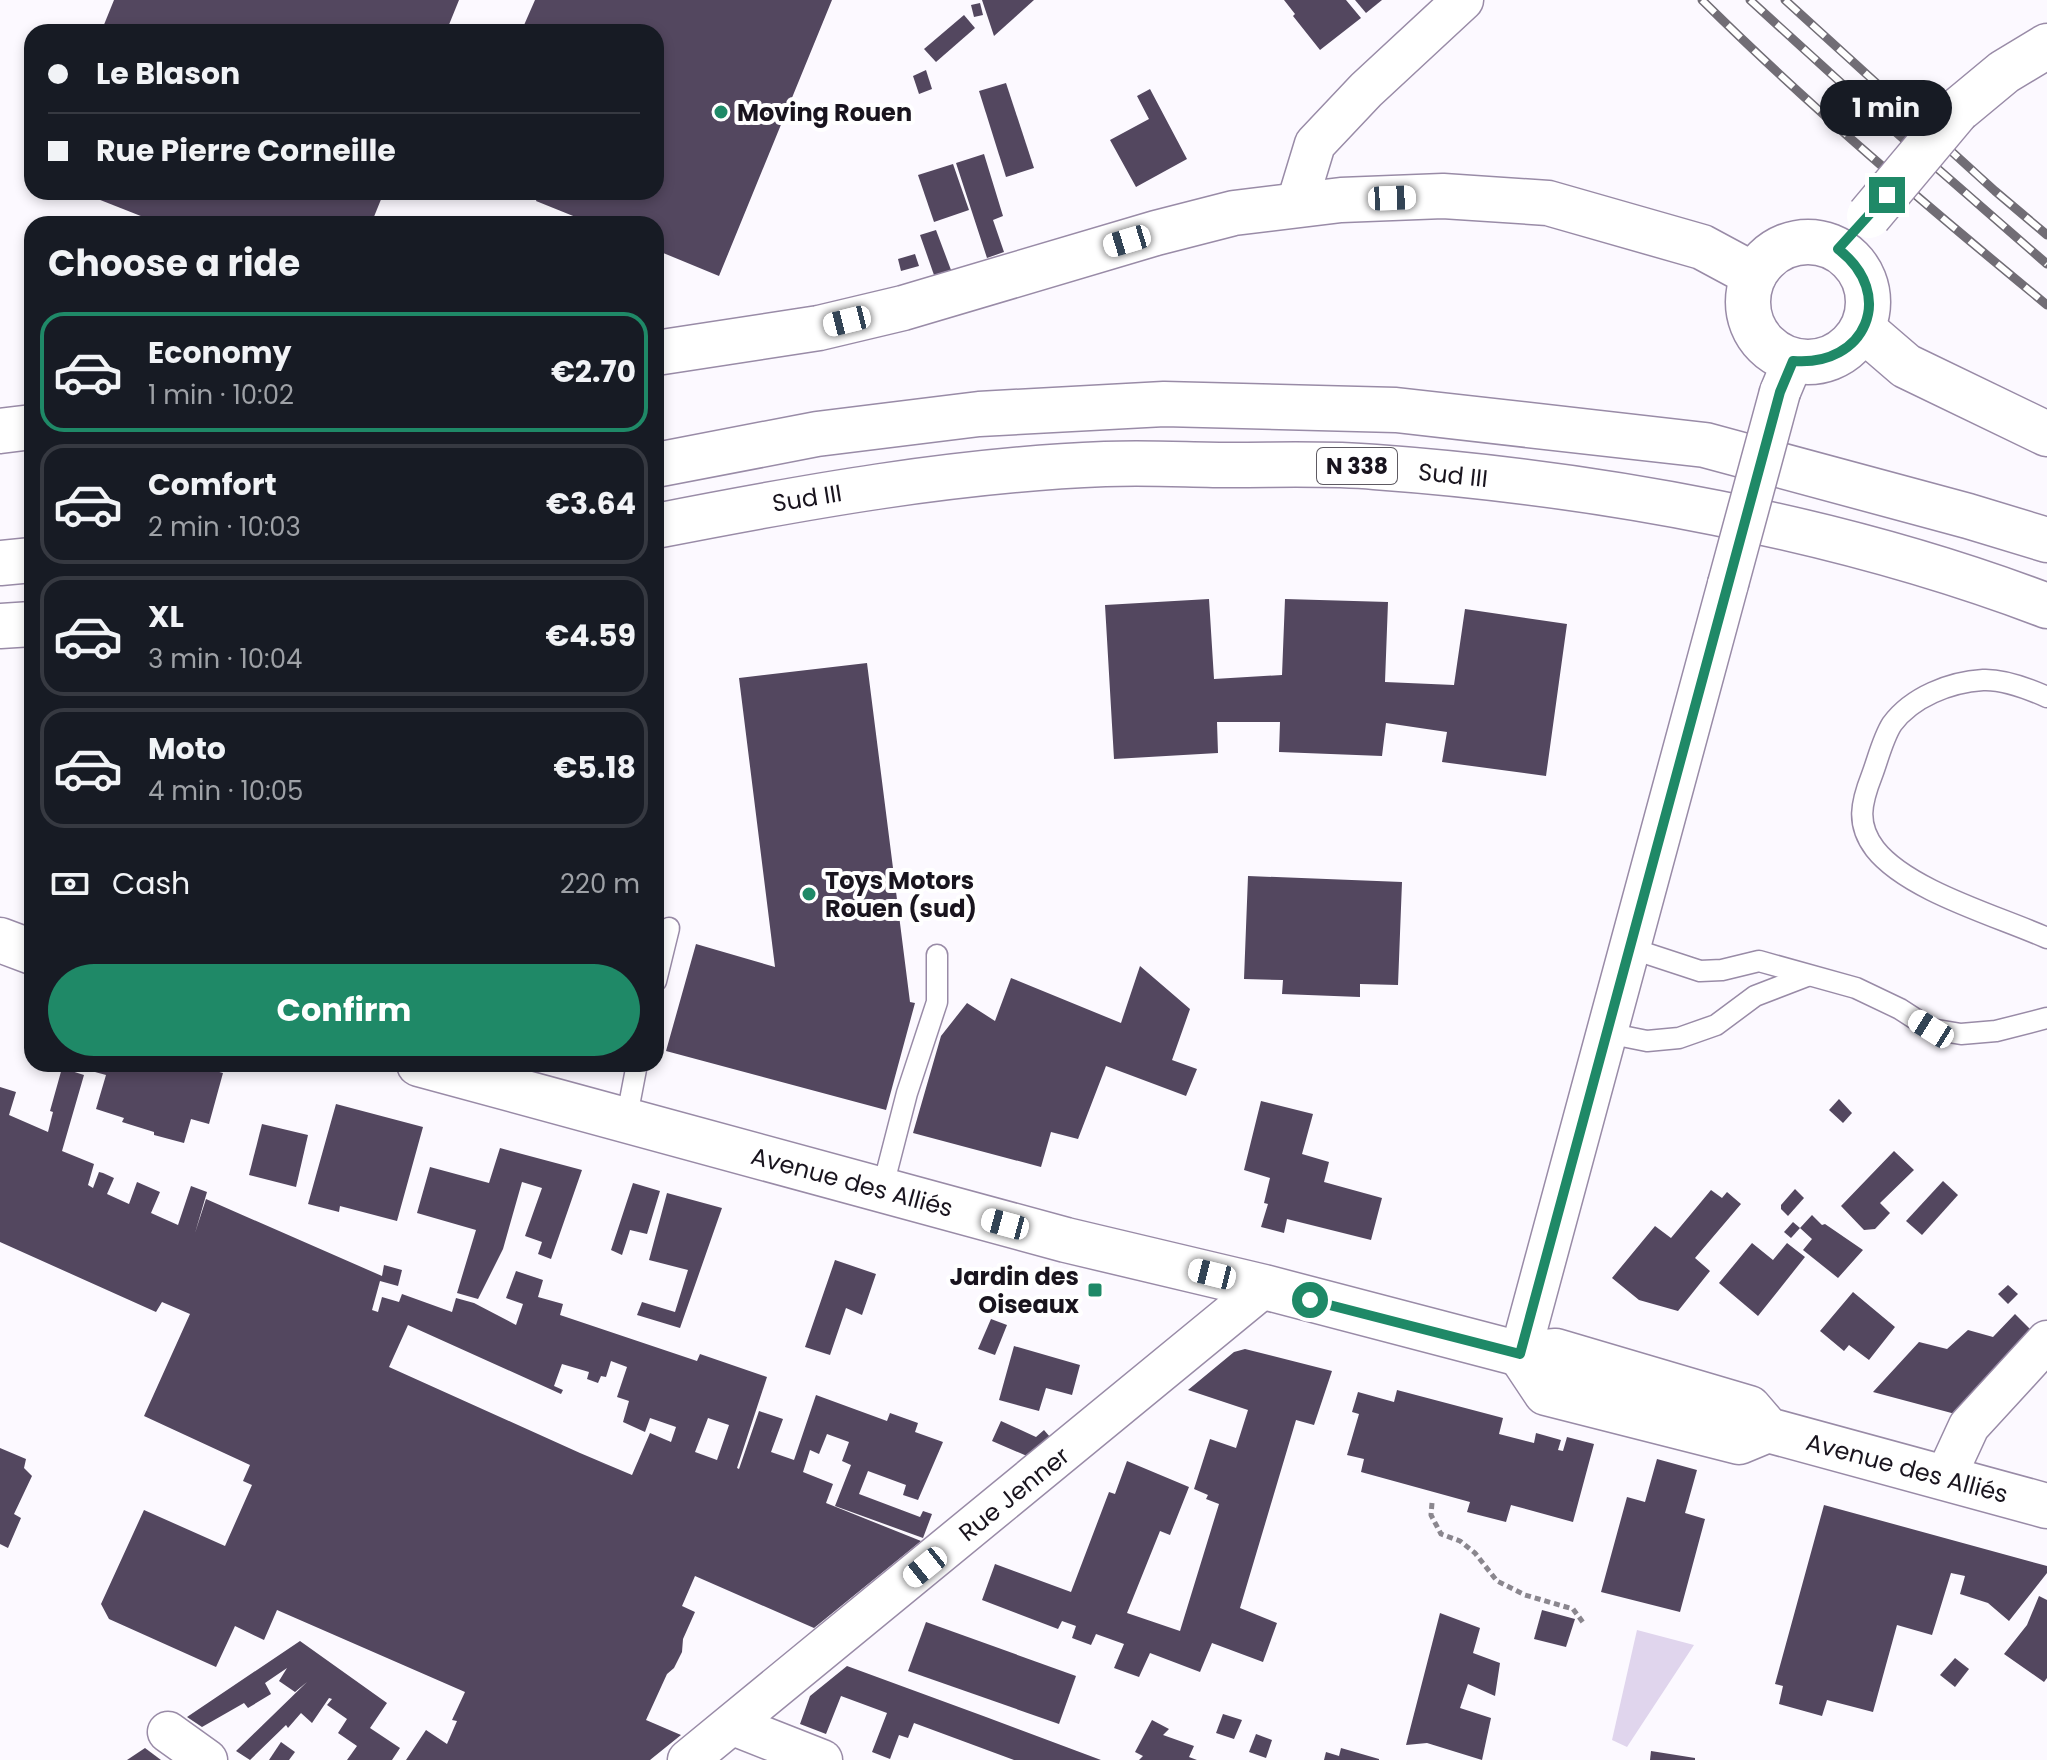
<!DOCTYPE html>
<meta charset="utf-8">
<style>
:root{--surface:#171b24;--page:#242831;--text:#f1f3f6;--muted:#9ea1a6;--line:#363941;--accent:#1f8967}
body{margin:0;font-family:Poppins,sans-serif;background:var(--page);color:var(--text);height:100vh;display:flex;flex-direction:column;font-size:30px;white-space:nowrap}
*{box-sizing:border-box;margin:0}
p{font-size:26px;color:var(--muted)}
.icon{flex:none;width:44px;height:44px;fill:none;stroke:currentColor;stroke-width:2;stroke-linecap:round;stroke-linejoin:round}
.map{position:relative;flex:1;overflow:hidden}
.drawer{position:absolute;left:24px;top:216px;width:640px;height:856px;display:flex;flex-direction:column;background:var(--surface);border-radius:24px;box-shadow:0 4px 12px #0003}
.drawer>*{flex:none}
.hud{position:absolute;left:24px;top:24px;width:640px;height:176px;border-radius:24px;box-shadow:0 4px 12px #0003;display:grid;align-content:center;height:176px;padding:0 24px;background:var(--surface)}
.end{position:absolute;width:36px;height:36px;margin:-18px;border:10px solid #1f8967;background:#fff;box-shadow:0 0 0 4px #fff}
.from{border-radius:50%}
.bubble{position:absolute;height:56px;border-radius:28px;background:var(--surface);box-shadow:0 4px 12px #0003;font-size:26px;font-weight:700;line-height:56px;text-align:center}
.car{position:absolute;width:24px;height:48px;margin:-24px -12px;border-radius:10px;box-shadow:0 0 6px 2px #0007;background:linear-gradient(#fff 24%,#345 0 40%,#fff 0 76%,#345 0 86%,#fff 0)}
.hud b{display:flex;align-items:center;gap:28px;height:76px;font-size:30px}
.hud b+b{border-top:2px solid var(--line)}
.hud i{width:20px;height:20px;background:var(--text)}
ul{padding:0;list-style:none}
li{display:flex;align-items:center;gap:24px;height:120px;margin:0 16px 12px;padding:0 8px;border:4px solid var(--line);border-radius:24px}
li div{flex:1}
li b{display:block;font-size:30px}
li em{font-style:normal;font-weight:700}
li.on{border-color:var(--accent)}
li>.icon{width:72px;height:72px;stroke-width:1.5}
h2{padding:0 24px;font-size:36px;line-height:96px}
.pay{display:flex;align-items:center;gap:20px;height:88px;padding:0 24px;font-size:30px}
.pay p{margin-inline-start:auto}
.button{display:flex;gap:16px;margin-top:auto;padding:16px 24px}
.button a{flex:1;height:92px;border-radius:48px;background:var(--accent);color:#fff;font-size:32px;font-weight:700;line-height:92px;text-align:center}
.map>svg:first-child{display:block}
.green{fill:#e0d5ed}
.building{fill:#53475f;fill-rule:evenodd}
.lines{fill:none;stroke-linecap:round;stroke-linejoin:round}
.lane-casing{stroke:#998ba7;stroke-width:23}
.street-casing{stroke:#998ba7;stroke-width:43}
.secondary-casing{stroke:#998ba7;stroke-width:47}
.highway-casing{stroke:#998ba7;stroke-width:47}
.path{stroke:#8a868e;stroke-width:5;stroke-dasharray:6 4;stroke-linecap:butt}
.lane{stroke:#fff;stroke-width:20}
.street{stroke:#fff;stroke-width:40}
.secondary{stroke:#fff;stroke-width:44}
.highway{stroke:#fff;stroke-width:44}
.rail-casing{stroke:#716d75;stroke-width:9}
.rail{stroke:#fff;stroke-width:6;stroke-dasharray:18;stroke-linecap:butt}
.street-bridge-casing{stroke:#998ba7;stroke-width:43;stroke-linecap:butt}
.secondary-bridge-casing{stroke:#998ba7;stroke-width:47;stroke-linecap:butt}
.street-bridge{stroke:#fff;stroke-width:40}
.secondary-bridge{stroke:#fff;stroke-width:44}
.route{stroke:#1f8967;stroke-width:10}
.poi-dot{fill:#1f8967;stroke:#fff;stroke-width:3}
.labels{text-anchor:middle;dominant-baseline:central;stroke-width:8;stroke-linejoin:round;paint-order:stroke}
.shield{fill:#fff;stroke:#5e5a62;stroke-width:2}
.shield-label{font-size:22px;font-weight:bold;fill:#19141e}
.poi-label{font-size:24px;font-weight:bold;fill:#19141e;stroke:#fff;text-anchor:start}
.street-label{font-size:24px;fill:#19141e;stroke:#fff}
</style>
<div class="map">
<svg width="2047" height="1760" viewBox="0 0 2047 1760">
<rect width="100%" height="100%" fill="#fcf9ff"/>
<path class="green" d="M1637,1630L1694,1645L1627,1747L1612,1740Z"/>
<g class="building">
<path d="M114,0H459L446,32H101Z"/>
<path d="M535,0H832L719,276L656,250V224H593L536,201L539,192H656V32H521Z"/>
<path d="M982,0H1034L994,36Z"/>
<path d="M1284,0H1346L1361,18L1320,50L1293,16L1295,14Z"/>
<path d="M1355,0H1382L1366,13Z"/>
<path d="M980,3L983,15L974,17L971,5Z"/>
<path d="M964,15L975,28L936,62L924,49Z"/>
<path d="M926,70L932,89L919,94L913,76Z"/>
<path d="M1006,83L1034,168L1006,177L979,91Z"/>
<path d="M1150,89L1187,159L1136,187L1110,140L1149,119L1137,96Z"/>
<path d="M984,154L1003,216L993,220L1004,252L987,258L956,163Z"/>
<path d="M953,164L969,210L934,222L918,175Z"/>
<path d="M80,192H384L371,224H161Z"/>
<path d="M936,230L951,270L934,275L920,235Z"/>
<path d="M915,254L919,266L901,271L898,259Z"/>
<path d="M1209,599L1214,679L1282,675L1285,599L1388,602L1385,682L1454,685L1465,609L1567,624L1546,776L1442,762L1447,732L1386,723L1382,756L1279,752L1280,722H1217L1218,753L1114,759L1105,605Z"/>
<path d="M867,663L910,1002L915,1003L886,1110L666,1051L696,944L775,967L739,678Z"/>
<path d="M1248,876L1402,882L1398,985L1360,984V997L1282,994L1283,980L1244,979Z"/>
<path d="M1140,966L1190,1009L1172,1060L1197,1069L1186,1096L1106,1066L1078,1139L1051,1132L1041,1167L913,1133L941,1036L967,1003L995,1021L1011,978L1121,1023Z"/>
<path d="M97,1064H190L223,1073L209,1124L191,1119L184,1143L154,1135V1132L122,1122L124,1118L96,1109L106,1075L95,1072Z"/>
<path d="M62,1068L84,1075L62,1151L94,1164L88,1185L93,1188L99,1172L103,1173L114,1178L107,1194L129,1204L137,1182L160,1192L151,1213L178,1225L191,1186L207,1192L195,1233L206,1199L382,1276L384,1265L402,1270L398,1286L380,1281L372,1310L378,1312L382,1297L399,1302L402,1294L452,1312L456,1298L474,1303L516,1325L523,1304L506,1298L516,1271L543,1280L538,1297L563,1304L560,1315L697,1361L700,1354L767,1377L737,1468L739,1469L759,1411L783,1419L771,1452L794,1460L816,1395L887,1421L890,1413L918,1423L915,1432L943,1442L918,1500L903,1495L906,1485L868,1471L859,1494L920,1517L923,1511L932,1514L923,1538L835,1506L851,1465L842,1461L849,1442L827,1434L819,1454L810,1450L803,1472L833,1484L826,1503L921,1541L814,1628L695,1576L682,1606L695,1612L683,1639L682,1652L674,1668L667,1674L646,1720L681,1735L650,1760H406L426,1730L447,1744L457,1721L452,1720L465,1692L277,1610L264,1640L235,1626L216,1667L109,1619L101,1604L144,1510L225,1546L252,1485L243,1481L250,1465L144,1416L190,1314L162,1302L156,1312L0,1242V1087L16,1092L9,1115L48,1132L53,1112L50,1111ZM408,1325L561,1394L563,1390L554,1386L562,1364L589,1372L587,1379L598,1383L601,1376L606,1377L611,1361L627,1367L617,1397L629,1401L623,1422L645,1432L650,1418L676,1427L671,1442L650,1433L632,1475L580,1453L389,1367ZM708,1418L729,1425L717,1460L695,1452Z"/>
<path d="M1839,1099L1852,1113L1843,1123L1829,1110Z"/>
<path d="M1261,1101L1313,1114L1302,1154L1329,1162L1324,1182L1382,1198L1371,1240L1287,1219L1284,1233L1261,1227L1268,1204L1264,1203L1270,1178L1244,1170Z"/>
<path d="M336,1104L423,1127L397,1221L340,1206L339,1212L308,1204Z"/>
<path d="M262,1124L308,1135L296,1187L249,1175Z"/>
<path d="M500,1148L582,1170L551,1259L538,1254L542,1242L525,1236L542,1188L522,1182L503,1249L478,1299L457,1293L476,1230L417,1213L430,1167L489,1183Z"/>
<path d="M1894,1151L1914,1170L1880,1203L1890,1213L1875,1229L1864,1230L1841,1206Z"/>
<path d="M1943,1181L1958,1195L1922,1235L1906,1221Z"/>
<path d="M633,1183L660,1191L647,1234L630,1230L622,1255L611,1250Z"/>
<path d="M1795,1189L1804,1198L1788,1216L1781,1209V1205Z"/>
<path d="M1711,1190L1722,1198L1727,1192L1741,1204L1695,1258L1710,1271L1678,1311L1639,1300L1612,1278L1655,1226L1671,1238Z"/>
<path d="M667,1193L722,1208L680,1328L637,1315L642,1302L675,1312L688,1270L649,1260Z"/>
<path d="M1812,1215L1822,1225L1825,1224L1863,1250L1838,1278L1803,1250L1812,1239L1800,1228Z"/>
<path d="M1793,1222L1800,1228L1791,1238L1784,1232Z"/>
<path d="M1752,1243L1773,1260L1787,1243L1805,1257L1758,1316L1719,1283Z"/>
<path d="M835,1260L876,1274L862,1315L846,1308L830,1355L805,1347Z"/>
<path d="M2008,1285L2018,1294L2008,1304L1998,1294Z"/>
<path d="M1853,1292L1895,1327L1869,1360L1849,1345L1844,1351L1820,1331Z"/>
<path d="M2015,1314L2038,1337L1959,1415L1873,1392L1919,1342L1947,1349L1968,1330L1993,1337Z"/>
<path d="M991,1319L1007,1325L995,1355L978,1349Z"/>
<path d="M1014,1346L1080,1365L1072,1395L1046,1388L1039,1411L999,1400Z"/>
<path d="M1245,1349L1332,1371L1314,1425L1296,1420L1240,1608L1277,1623L1263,1662L1212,1643L1200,1672L1150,1653L1139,1677L1114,1668L1124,1644L1096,1634L1091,1645L1072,1638L1076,1626L1062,1621L1058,1629L982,1600L995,1564L1071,1592L1109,1492L1115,1494L1127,1461L1189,1487L1170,1535L1160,1531L1127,1613L1180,1631L1219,1504L1206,1499L1208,1495L1194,1489L1210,1439L1236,1448L1248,1410L1188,1390L1234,1352Z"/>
<path d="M1397,1390L1503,1418L1499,1434L1534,1443L1536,1433L1561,1440L1558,1450L1563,1451L1567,1437L1594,1444L1573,1522L1511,1505L1506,1522L1467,1512L1470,1502L1361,1472L1364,1459L1347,1455L1359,1414L1352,1412L1358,1392L1394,1402Z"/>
<path d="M1001,1421L1036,1437L1044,1430L1050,1437L1027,1456L992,1441Z"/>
<path d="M0,1448L26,1459L24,1468L32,1476L14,1514L21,1518L8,1548L0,1544Z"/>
<path d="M1657,1459L1697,1470L1685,1513L1705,1519L1680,1612L1601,1592L1627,1497L1645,1502Z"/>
<path d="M1824,1505L2047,1566V1573L2009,1621L1988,1603L1960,1594L1965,1576L1951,1573L1932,1635L1897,1625L1873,1712L1827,1700L1822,1716L1779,1704L1783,1686L1775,1684Z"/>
<path d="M2039,1596L2047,1600V1678L2044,1682L2004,1654L2027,1625Z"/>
<path d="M1542,1610L1575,1619L1566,1647L1534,1639Z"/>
<path d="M1440,1613L1480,1628L1473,1653L1500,1663L1495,1696L1468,1684L1460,1708L1491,1718L1482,1760L1427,1743L1406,1745Z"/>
<path d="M926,1622L1076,1676L1059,1724L908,1671Z"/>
<path d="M300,1641L387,1703L370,1728L400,1748L392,1760H347L357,1746L338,1733L347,1719L327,1705L332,1699L329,1698L312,1723L301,1713L288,1728L286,1725L250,1760L236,1751L307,1682L295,1692L279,1681L287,1668L265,1683L271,1694L248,1708L244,1703L202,1727L187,1717Z"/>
<path d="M1955,1658L1969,1669L1955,1687L1940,1675Z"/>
<path d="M847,1666L986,1717L1101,1760H1014L914,1723L908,1738L899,1735L890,1759L872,1752L887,1713L841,1696L826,1734L800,1724L810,1696Z"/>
<path d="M1223,1714L1242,1720L1234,1739L1216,1733Z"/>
<path d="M1152,1720L1169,1729L1163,1735L1194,1746L1189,1757L1197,1760H1139L1143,1756L1135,1752Z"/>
<path d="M1256,1734L1272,1740L1266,1758L1249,1752Z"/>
<path d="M281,1742L295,1752L289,1760H269Z"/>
<path d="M145,1748L161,1760H127Z"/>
<path d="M1341,1748L1379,1759V1760H1324L1326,1752L1339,1756Z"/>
<path d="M1651,1751L1695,1758V1760H1650Z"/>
</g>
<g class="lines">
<g class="lane-casing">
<g id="lane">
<path d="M2047,697C2029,689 2003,679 1983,680C1950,682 1912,697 1892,724C1883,738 1878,759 1872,775C1861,803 1856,824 1875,849C1908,891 1998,916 2047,938"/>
<path d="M1630,948L1700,971L1722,970L1759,961L1856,988L1900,1009L1931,1029L1961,1034L1996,1031L2047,1018"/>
<path d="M656,981L669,928"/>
<path d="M1607,1033L1647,1041L1679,1038L1716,1025L1755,996L1807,976"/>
<path d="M626,1121L637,1064"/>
<path d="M882,1190L907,1093L937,1002V955"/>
</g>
</g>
<g class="street-casing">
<g id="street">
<path d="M1297,203L1315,144L1366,90L1463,0"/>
<path d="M1780,392L1793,361"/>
<path d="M1520,1354L1728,584"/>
<path d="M1945,1478L1969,1426L2047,1341"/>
<path d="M733,1725L822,1760"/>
<path d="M168,1732L207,1760"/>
<path d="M688,1760L1264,1287"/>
</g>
</g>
<g class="secondary-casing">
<g id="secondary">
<path d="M1957,111L2004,72L2047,46"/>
<circle cx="1808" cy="302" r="60"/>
<path d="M656,353L819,328L903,308L1156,233L1234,213L1341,200L1443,196L1548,203L1702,247L1754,275"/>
<path d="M0,431L32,427"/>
<path d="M0,940L32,952"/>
<path d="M419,1064L1066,1240L1264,1287L1520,1354L1556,1351L1749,1408L1768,1430L2047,1506"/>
<path d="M1520,1354L1546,1393L1739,1442L1768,1430"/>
</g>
</g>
<g class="highway-casing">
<g id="highway">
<path d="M1863,329L1906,366L2047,434"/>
<path d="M656,465L817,434L979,414L1164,404L1396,410L1705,445L1968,516L2047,540"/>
<path d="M656,526C804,497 954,470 1105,464C1148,462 1191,465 1233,465C1280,465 1328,463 1375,467C1596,483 1840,527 2047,606"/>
<path d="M0,563L32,560"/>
<path d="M0,626L32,624"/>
</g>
</g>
<path class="path" d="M1432,1503L1431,1515L1441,1534L1460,1541L1475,1553L1497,1581L1525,1595L1573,1609L1585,1625"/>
<use href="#lane" class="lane"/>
<use href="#street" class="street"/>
<use href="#secondary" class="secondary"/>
<use href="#highway" class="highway"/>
<g class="rail-casing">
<g id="rail">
<path d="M1702,0C1811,108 1928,207 2047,305"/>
<path d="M1750,0L1883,121L2047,264"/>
<path d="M1785,0L1995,191L2047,235"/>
</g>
</g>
<use href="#rail" class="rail"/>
<g class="street-bridge-casing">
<path id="street-bridge" d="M1728,584L1780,392"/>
</g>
<g class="secondary-bridge-casing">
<path id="secondary-bridge" d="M1869,216L1957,111"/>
</g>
<use href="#street-bridge" class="street-bridge"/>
<use href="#secondary-bridge" class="secondary-bridge"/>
</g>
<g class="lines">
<path class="route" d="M1310,1300L1520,1354L1780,392L1793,361C1866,367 1897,294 1838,249L1887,195"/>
</g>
<g class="poi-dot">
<circle cx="721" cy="112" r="8"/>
<circle cx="809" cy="894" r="8"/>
<rect x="1087" y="1282" width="16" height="16" rx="4"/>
</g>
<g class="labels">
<rect class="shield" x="1317" y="448" width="80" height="36" rx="6"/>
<g class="shield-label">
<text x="1357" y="466">N 338</text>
</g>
<g class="poi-label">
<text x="737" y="112">Moving Rouen</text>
<text x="825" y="880">Toys Motors<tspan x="825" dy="28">Rouen (sud)</tspan></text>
<text x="1079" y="1276" text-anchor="end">Jardin des<tspan x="1079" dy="28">Oiseaux</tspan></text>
</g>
<g class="street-label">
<text transform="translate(1453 475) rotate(6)">Sud III</text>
<text transform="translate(807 498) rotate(-9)">Sud III</text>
<text transform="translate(852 1182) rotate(15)">Avenue des Alliés</text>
<text transform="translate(1907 1468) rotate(15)">Avenue des Alliés</text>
<text transform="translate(1014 1494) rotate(-39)">Rue Jenner</text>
</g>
</g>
</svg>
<i class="end from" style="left:1310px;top:1300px"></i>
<i class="end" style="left:1887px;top:195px"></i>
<div class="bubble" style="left:1820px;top:80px;width:132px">1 min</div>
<i class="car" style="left:1392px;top:198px;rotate:88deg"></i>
<i class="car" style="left:1127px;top:241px;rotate:253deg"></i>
<i class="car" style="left:847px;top:321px;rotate:256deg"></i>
<i class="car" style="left:1931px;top:1029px;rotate:302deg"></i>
<i class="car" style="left:1005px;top:1224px;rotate:285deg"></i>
<i class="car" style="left:1212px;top:1274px;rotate:284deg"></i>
<i class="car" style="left:925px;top:1567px;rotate:231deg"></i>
<div class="hud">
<b><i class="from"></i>Le Blason</b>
<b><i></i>Rue Pierre Corneille</b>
</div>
<section class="drawer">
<h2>Choose a ride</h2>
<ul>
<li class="on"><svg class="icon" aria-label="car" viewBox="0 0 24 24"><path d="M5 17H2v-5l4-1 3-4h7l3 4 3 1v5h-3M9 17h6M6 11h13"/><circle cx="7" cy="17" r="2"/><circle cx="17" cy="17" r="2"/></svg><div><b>Economy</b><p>1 min · 10:02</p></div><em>€2.70</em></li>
<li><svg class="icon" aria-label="car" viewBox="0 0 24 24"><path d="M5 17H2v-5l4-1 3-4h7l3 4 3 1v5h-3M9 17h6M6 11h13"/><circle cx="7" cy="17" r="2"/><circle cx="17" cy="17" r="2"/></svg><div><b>Comfort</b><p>2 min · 10:03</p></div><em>€3.64</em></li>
<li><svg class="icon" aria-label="car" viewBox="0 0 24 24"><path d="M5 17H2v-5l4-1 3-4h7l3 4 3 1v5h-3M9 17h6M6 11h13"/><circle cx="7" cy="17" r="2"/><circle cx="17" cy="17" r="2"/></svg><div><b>XL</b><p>3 min · 10:04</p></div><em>€4.59</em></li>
<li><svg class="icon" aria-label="car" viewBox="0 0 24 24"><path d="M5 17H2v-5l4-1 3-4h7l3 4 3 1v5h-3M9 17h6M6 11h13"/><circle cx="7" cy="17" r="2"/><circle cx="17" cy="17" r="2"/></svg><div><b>Moto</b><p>4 min · 10:05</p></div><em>€5.18</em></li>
</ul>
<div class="pay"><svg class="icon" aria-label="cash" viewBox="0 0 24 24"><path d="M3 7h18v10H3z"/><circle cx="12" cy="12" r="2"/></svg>Cash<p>220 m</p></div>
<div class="button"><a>Confirm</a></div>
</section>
</div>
